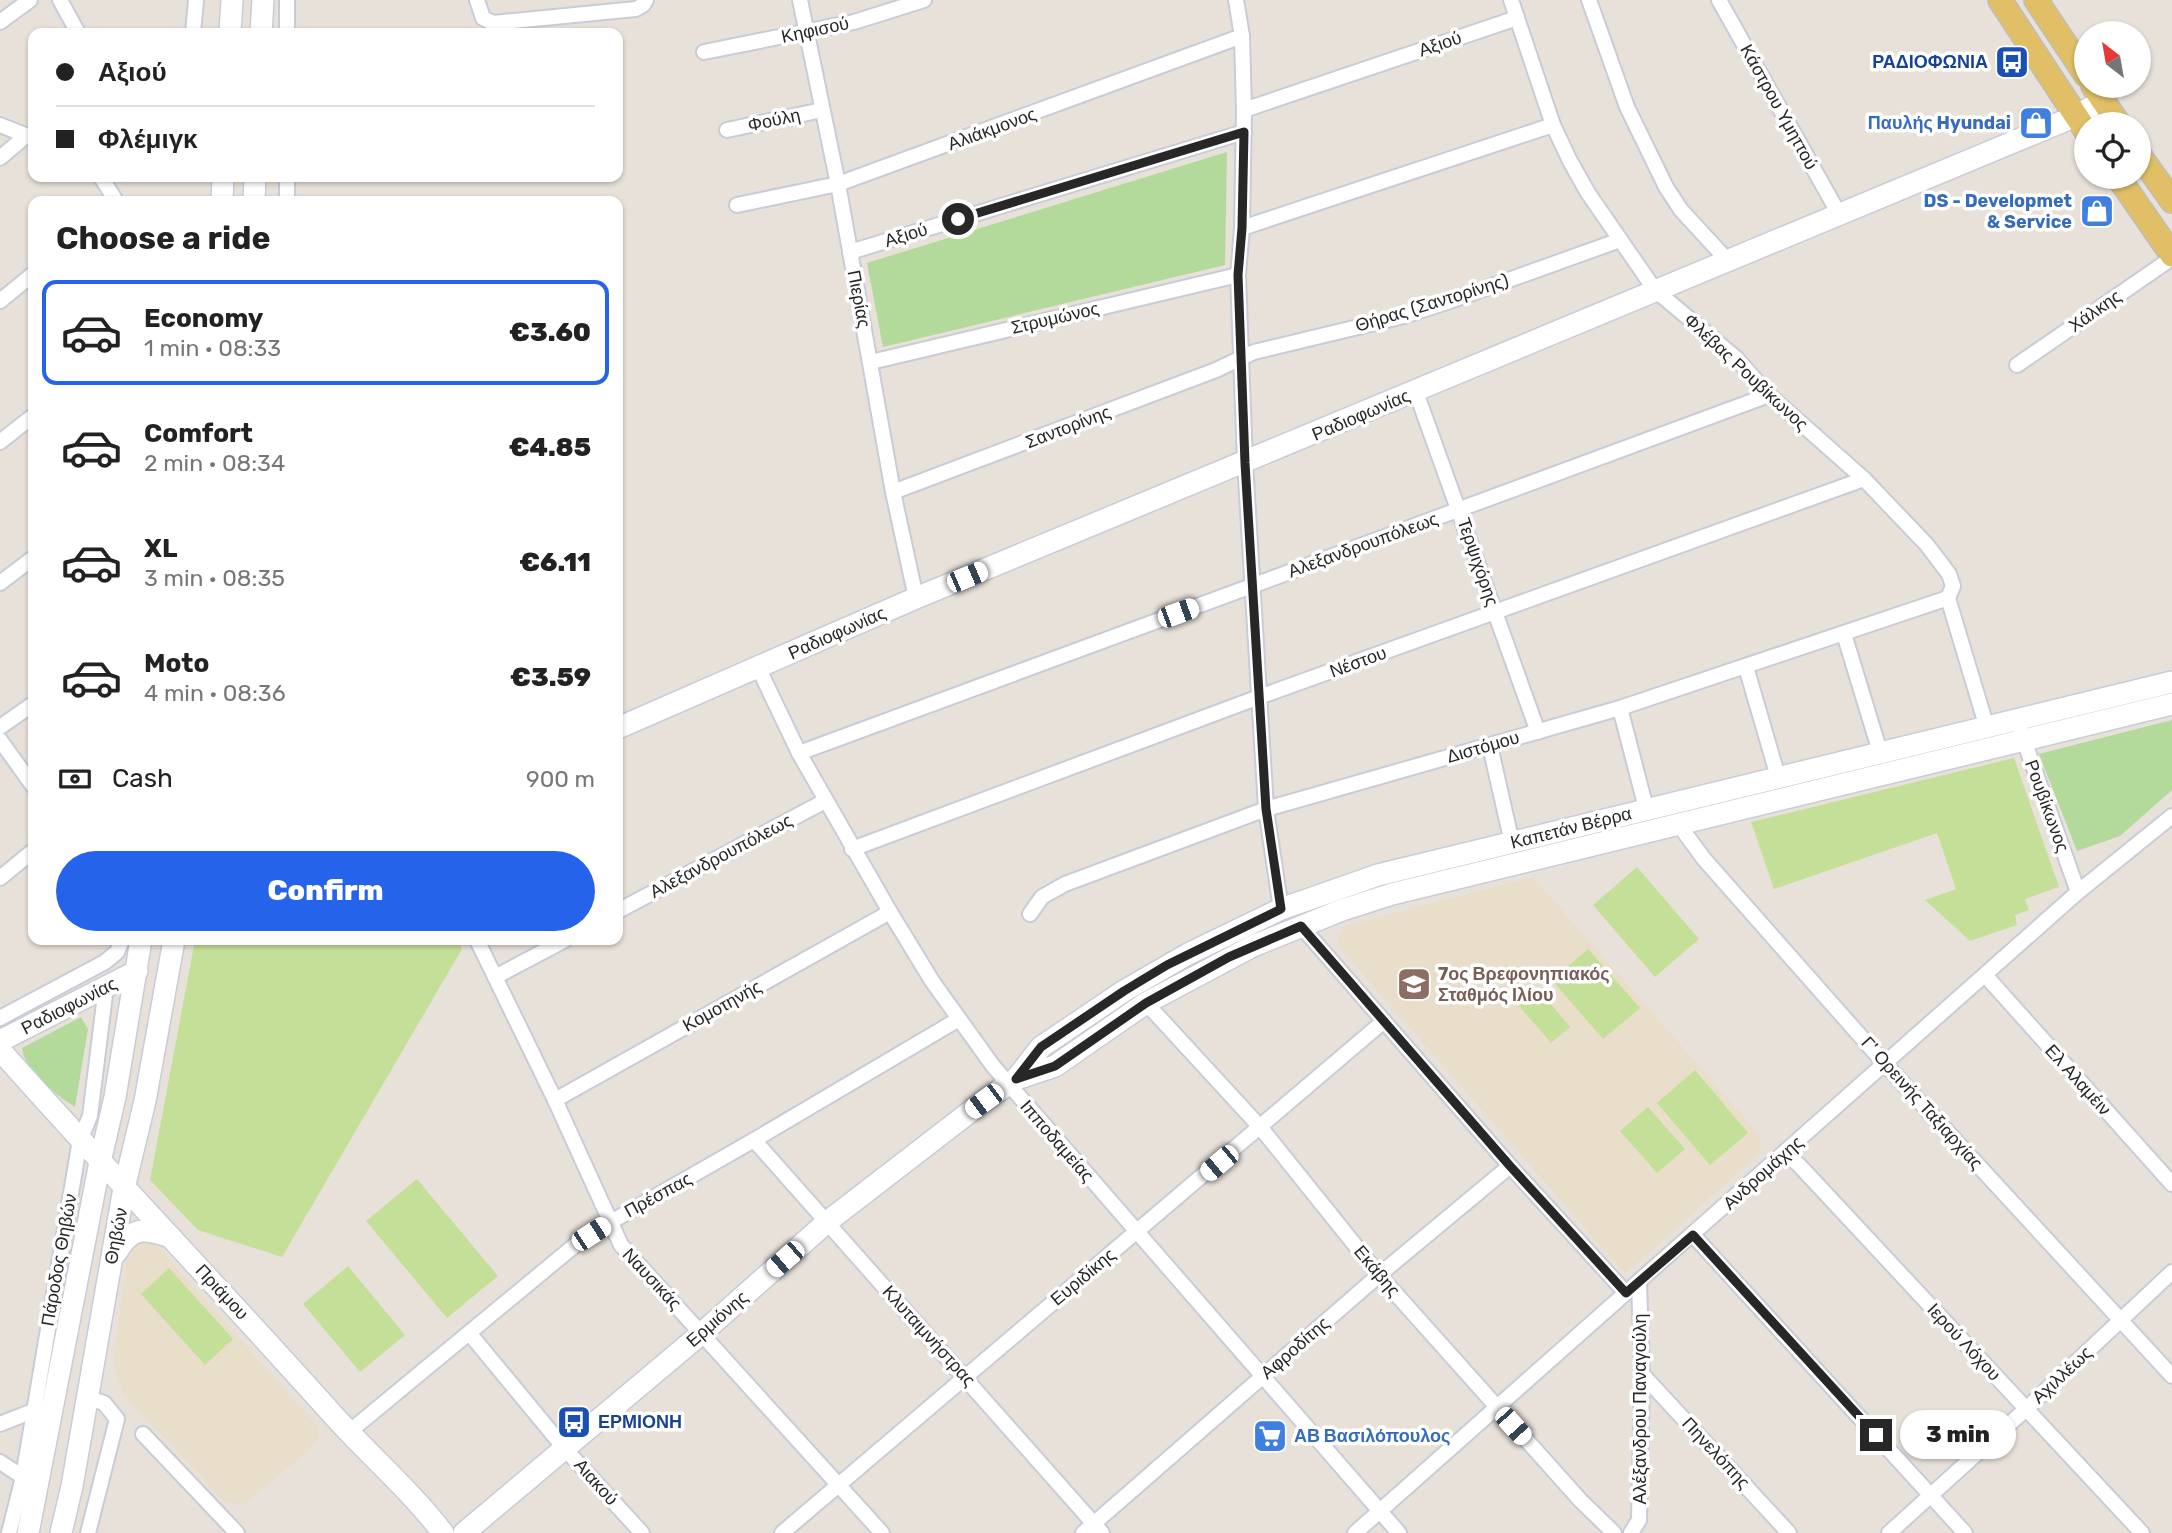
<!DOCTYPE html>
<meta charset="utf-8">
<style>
:root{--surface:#fff;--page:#f6f6f6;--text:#222;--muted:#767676;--line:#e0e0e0;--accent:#2563eb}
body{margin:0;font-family:Rubik,sans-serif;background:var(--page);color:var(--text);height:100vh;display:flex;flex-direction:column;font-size:26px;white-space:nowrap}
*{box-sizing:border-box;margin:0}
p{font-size:23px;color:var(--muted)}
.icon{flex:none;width:38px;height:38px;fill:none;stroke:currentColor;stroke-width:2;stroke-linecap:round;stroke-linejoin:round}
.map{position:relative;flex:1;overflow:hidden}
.details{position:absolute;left:28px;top:196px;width:595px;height:749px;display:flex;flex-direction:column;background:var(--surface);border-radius:14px;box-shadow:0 2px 5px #0004}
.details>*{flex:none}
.hud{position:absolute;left:28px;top:28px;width:595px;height:154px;border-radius:14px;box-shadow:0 2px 5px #0004;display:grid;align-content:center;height:154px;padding:0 28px;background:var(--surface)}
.needle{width:46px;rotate:329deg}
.tools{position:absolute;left:2074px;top:21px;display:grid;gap:14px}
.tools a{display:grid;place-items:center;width:77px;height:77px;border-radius:50%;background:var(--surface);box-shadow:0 2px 5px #0004;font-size:35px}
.end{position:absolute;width:32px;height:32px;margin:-16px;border:9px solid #272727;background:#fff;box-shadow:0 0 0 4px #fff}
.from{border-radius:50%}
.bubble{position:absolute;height:49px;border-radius:24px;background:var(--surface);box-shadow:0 2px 5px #0004;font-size:23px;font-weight:800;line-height:49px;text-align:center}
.car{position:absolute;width:21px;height:42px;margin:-21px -10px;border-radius:9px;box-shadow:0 0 5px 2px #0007;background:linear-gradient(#fff 24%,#345 0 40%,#fff 0 76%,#345 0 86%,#fff 0)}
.hud b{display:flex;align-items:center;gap:24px;height:66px;font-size:26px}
.hud b+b{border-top:2px solid var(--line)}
.hud i{width:18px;height:18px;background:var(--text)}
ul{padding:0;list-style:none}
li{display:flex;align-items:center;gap:21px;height:105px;margin:0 14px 10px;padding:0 14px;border:4px solid transparent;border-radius:14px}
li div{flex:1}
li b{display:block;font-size:26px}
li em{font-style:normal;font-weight:800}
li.selected{border-color:var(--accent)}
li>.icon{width:63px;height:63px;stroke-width:1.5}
h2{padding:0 28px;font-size:32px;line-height:84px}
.pay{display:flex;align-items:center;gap:18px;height:77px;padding:0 28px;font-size:26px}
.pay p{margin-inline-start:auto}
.action{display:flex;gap:14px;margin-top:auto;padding:14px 28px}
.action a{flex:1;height:80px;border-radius:42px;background:var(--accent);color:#fff;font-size:28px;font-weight:800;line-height:80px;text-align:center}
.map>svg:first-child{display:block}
.education{fill:#e8deca}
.grass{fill:#b3d99b}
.pitch{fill:#c4e098}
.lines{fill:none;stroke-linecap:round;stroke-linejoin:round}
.street-casing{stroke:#c8ccd7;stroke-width:18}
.secondary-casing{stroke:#c8ccd7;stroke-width:24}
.primary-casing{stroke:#bebebe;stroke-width:26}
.street{stroke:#fff;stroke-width:14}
.secondary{stroke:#fff;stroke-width:21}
.primary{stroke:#e0bf67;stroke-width:23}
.route{stroke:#272727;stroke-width:9}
.labels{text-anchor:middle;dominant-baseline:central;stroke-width:7;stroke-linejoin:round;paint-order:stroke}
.street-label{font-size:18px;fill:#272727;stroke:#fff}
.transit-label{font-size:18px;font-weight:bold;fill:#164399;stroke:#fff;text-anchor:end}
.shop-label{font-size:18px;font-weight:bold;fill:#366cbe;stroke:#fff;text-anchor:end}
.education-label{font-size:18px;font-weight:bold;fill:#785e54;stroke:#fff;text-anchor:start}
</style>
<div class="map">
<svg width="2172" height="1533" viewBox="0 0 2172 1533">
<rect width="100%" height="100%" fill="#e8e1da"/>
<g class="education">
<path d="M1533,877L1760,1135L1761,1152L1625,1274L1336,943L1345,926Z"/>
<path d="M145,1241L155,1243L319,1428V1438L306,1453L245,1503L236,1504L224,1501L125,1397L117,1378L114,1359L127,1254L130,1248Z"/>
</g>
<g class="grass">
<path d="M1227,152L1225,265L883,347L867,263Z"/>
<path d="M2172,720V790L2120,836L2077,851L2039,754Z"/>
<path d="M81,1017L88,1029L75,1107C56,1095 24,1070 22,1048Z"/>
</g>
<g class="pitch">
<path d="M2014,758L2059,887L2025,899L2029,910L2015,915L2017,925L1970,941L1925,900L1956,889L1937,833L1774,889L1751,822Z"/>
<path d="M1637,867L1699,939L1655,977L1593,905Z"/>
<path d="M195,940H457L462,949L282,1257L198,1230L150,1180Z"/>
<path d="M1588,949L1640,1008L1603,1039L1552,980Z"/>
<path d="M1538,989L1570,1027L1551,1043L1519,1006Z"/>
<path d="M1695,1070L1748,1133L1710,1165L1657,1103Z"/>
<path d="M1648,1107L1685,1149L1657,1173L1620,1131Z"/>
<path d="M417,1179L498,1276L447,1318L366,1221Z"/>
<path d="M348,1266L405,1335L360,1372L303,1304Z"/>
<path d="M169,1268L233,1339L205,1365L141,1294Z"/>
</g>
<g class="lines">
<g class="street-casing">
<g id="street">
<path d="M60,0L78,33"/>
<path d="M477,0L483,18L493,23L636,9L643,5L646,0"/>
<path d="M800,0L838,184L893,492L916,598"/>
<path d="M1236,0L1242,36L1244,110L1242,228L1238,275L1245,462L1266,809L1281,909"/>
<path d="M1511,0L1553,125L1570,161L1588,193L1655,290L1736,358L1769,395L1864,479L1927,545L1949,574L1953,586L1948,598L1987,728"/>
<path d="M1589,0L1627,107L1666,187L1681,210L1728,261"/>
<path d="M1719,0L1839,214"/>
<path d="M0,22L30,0"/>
<path d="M193,33L196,0"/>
<path d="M287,33V0"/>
<path d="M704,52L854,22L924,0"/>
<path d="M1244,110L1517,18"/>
<path d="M0,125L33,138"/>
<path d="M727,130L822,110"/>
<path d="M0,158L26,136"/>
<path d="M101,177L116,201"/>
<path d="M287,201V177"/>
<path d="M737,205L838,184L1242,36"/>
<path d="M1242,228L1553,125"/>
<path d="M850,252L1244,132"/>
<path d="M0,301L33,274"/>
<path d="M871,362L1238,275"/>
<path d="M2017,365L2172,258"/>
<path d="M1416,392L1538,732"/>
<path d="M0,442L33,416"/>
<path d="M893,492L1216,370L1254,352L1404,316L1450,301L1620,240"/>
<path d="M0,583L33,558"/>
<path d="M1844,634L1880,752"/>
<path d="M758,667L799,753L890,912L932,981L993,1066L1399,1533"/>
<path d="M1746,667L1778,777"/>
<path d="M1620,708L1646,808"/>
<path d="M0,727L33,704"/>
<path d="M2021,732L2078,892"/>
<path d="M0,740L33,786"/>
<path d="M1490,746L1512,843"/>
<path d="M799,753L1769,395"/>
<path d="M1679,825L1704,859L1885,1064L2172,1376"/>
<path d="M852,849L1259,697L1864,479"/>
<path d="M0,878L33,851"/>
<path d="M618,911L825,801"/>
<path d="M1030,914L1042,897L1065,884L1266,809L1620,708L1948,598"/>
<path d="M1301,926L1510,1166L1626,1293"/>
<path d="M477,940L555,1100L621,1245L882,1533"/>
<path d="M1985,975L2172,1184"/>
<path d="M495,977L565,940"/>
<path d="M1146,1003L1261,1128L1379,1275L1581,1501L1614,1533"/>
<path d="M0,1018L105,962L117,952L122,940"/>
<path d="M555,1100L890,912"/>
<path d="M754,1140L1102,1533"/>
<path d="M1785,1153L1799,1165L2142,1533"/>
<path d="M1693,1235L1965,1533"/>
<path d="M470,1334L565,1449L642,1533"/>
<path d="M1642,1374L1789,1533"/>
<path d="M0,1424L38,1409"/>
<path d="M349,1432L574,1246L609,1223L754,1140L959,1019"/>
<path d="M143,1434L237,1533"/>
<path d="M0,1462L23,1477"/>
<path d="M9,1533L23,1477L80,1140L90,1116L106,987"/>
<path d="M88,1533L117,1419L104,1403L88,1398"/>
<path d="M782,1533L1384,1021"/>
<path d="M1083,1533L1379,1275L1510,1166"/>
<path d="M1355,1533L2078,892L2172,816"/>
<path d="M1631,1533L1639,1520L1642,1374L1639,1282"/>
<path d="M1889,1533L2026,1409L2172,1272"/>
</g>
</g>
<g class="secondary-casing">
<g id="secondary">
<path d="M230,33L232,0"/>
<path d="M261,33L263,0"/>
<path d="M222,201L223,177"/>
<path d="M254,201L255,177"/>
<path d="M618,728L916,598L2076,116L2103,100"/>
<path d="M0,1041L137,971"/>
<path d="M0,1050C110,1174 224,1293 334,1416C370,1456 411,1491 443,1533"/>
<path d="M1016,1079L1055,1066L1146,1003L1253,946L1342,910L1392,894L2172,704"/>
<path d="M116,1253C132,1226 143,1228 171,1237"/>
<path d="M28,1533L100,1162L115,1097L141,940"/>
<path d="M61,1533L72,1486L124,1188L145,1101L174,940"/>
<path d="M464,1533L702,1333L827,1222L984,1101L1016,1079L1041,1047L1124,991L1188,954L1281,909L1378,875L2172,682"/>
</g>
</g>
<g class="primary-casing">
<g id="primary">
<path d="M2000,0L2086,131"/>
<path d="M2036,0L2086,75"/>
<path d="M2093,86L2119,124"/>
<path d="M2138,153L2172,201"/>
<path d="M2118,177L2172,255"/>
</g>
</g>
<use href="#street" class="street"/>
<use href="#secondary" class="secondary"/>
<use href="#primary" class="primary"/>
</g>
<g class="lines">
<path class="route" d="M958,219L1244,132L1242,228L1238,275L1245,463L1266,809L1281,909L1167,965L1124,991L1041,1047L1016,1079L1055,1066L1146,1003L1229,957L1301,926L1510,1166L1626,1293L1693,1235L1876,1435"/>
</g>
<defs>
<g id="bus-square" transform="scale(1.75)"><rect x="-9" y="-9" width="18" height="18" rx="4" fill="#1a4fb4" stroke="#fff"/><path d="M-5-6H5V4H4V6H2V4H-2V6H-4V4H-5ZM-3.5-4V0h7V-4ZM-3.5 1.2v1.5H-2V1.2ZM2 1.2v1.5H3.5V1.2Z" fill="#fff"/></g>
<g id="shop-square" transform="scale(1.75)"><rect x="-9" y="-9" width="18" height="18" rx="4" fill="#3f7fe0" stroke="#fff"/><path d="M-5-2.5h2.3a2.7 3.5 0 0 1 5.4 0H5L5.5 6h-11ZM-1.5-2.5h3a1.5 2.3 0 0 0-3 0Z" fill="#fff"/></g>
<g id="school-square" transform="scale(1.75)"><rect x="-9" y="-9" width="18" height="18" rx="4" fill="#8d6e63" stroke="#fff"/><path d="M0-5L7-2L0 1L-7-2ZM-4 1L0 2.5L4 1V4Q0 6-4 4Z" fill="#fff"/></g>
<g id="supermarket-square" transform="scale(1.75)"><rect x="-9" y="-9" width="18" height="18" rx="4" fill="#3f7fe0" stroke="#fff"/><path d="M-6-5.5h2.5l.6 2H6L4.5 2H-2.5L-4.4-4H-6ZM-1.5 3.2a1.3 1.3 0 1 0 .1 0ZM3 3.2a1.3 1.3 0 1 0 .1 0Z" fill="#fff"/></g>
</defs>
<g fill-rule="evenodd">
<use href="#bus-square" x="2012" y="62"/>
<use href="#shop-square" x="2036" y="123"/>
<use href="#shop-square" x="2097" y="211"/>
<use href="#school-square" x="1414" y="984"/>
<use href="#bus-square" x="574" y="1422"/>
<use href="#supermarket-square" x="1270" y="1436"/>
</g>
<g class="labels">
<g class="street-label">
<text transform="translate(815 30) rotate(-12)">Κηφισού</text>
<text transform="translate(1440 44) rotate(-19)">Αξιού</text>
<text transform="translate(1779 107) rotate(61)">Κάστρου Υμηττού</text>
<text transform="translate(774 120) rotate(-12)">Φούλη</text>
<text transform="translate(992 129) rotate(-20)">Αλιάκμονος</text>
<text transform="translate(906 235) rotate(-17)">Αξιού</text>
<text transform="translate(859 299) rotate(79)">Πιερίας</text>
<text transform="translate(1432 303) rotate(-17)">Θήρας (Σαντορίνης)</text>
<text transform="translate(2095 311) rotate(-35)">Χάλκης</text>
<text transform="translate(1055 318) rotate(-13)">Στρυμώνος</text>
<text transform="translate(1746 372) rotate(43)">Φλέβας Ρουβίκωνος</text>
<text transform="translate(1361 415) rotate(-23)">Ραδιοφωνίας</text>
<text transform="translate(1068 427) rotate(-21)">Σαντορίνης</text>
<text transform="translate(1363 545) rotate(-20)">Αλεξανδρουπόλεως</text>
<text transform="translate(1478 562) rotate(71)">Τερψιχόρης</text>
<text transform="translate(837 633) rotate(-24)">Ραδιοφωνίας</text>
<text transform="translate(1358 662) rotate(-20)">Νέστου</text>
<text transform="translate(1483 747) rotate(-16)">Διστόμου</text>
<text transform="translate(2047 806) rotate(70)">Ρουβίκωνος</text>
<text transform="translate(1571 828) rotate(-14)">Καπετάν Βέρρα</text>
<text transform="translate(721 856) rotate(-28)">Αλεξανδρουπόλεως</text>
<text transform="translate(69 1006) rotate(-27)">Ραδιοφωνίας</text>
<text transform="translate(722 1006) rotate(-29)">Κομοτηνής</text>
<text transform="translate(2078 1080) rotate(48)">Ελ Αλαμέιν</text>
<text transform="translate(1922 1103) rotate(48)">Γ' Ορεινής Ταξιαρχίας</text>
<text transform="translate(1057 1141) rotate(49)">Ιπποδαμείας</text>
<text transform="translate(1763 1173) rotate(-42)">Ανδρομάχης</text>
<text transform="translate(658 1195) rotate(-29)">Πρέσπας</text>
<text transform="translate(116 1236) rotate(-79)">Θηβών</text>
<text transform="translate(59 1260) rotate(-80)">Πάροδος Θηβών</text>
<text transform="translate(1377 1271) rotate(50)">Εκάβης</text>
<text transform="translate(1083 1277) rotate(-40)">Ευριδίκης</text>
<text transform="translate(652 1279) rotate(47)">Ναυσικάς</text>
<text transform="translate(222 1292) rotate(47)">Πριάμου</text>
<text transform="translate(717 1319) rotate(-41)">Ερμιόνης</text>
<text transform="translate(929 1336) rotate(48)">Κλυταιμνήστρας</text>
<text transform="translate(1964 1342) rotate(47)">Ιερού Λόχου</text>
<text transform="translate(1295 1348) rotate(-41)">Αφροδίτης</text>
<text transform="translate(2062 1375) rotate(-43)">Αχιλλέως</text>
<text transform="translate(1640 1409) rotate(-90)">Αλέξανδρου Παναγούλη</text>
<text transform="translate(1716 1453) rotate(47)">Πηνελόπης</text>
<text transform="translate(596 1482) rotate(48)">Αιακού</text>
</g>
<g class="transit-label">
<text x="1988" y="62">ΡΑΔΙΟΦΩΝΙΑ</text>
<text x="598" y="1422" text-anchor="start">ΕΡΜΙΟΝΗ</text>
</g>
<g class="shop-label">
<text x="2011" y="123">Παυλής Hyundai</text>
<text x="2072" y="201">DS - Developmet<tspan x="2072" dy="21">&amp; Service</tspan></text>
<text x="1294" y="1436" text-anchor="start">ΑΒ Βασιλόπουλος</text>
</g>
<g class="education-label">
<text x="1438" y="974">7ος Βρεφονηπιακός<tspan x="1438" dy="21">Σταθμός Ιλίου</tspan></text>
</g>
</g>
</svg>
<div class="tools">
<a><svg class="needle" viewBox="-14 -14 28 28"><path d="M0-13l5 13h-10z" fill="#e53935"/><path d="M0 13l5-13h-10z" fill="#767676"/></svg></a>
<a><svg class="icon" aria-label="locate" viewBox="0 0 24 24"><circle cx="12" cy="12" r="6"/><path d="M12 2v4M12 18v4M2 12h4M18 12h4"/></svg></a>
</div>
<i class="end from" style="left:958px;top:219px"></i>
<i class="end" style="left:1876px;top:1435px"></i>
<div class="bubble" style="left:1900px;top:1410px;width:116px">3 min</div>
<i class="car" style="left:967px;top:577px;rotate:67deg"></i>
<i class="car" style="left:1178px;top:613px;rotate:70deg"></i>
<i class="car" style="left:984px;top:1101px;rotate:233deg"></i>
<i class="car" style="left:1219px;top:1163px;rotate:230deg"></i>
<i class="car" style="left:591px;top:1234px;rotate:57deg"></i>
<i class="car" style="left:785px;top:1259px;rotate:229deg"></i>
<i class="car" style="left:1513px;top:1426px;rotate:138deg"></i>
<div class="hud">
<b><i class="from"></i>Αξιού</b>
<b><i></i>Φλέμιγκ</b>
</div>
<section class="details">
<h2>Choose a ride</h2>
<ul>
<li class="selected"><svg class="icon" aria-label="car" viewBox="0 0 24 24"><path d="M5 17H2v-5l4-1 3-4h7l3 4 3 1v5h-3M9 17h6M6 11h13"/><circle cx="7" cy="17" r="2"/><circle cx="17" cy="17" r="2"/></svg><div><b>Economy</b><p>1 min · 08:33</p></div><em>€3.60</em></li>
<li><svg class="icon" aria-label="car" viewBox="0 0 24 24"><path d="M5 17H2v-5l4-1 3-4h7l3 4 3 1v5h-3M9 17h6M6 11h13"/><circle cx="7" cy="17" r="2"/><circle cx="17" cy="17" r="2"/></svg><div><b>Comfort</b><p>2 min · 08:34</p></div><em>€4.85</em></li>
<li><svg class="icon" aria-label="car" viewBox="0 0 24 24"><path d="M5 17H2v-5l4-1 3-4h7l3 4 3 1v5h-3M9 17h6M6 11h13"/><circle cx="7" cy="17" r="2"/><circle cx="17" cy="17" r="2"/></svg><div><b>XL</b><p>3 min · 08:35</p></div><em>€6.11</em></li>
<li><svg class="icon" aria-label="car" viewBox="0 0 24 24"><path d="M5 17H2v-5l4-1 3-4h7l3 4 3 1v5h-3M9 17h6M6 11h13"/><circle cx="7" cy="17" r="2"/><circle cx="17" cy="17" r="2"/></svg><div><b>Moto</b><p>4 min · 08:36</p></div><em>€3.59</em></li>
</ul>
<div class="pay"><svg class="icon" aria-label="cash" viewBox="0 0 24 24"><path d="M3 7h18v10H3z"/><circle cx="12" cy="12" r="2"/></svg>Cash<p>900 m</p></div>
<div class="action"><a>Confirm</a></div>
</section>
</div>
